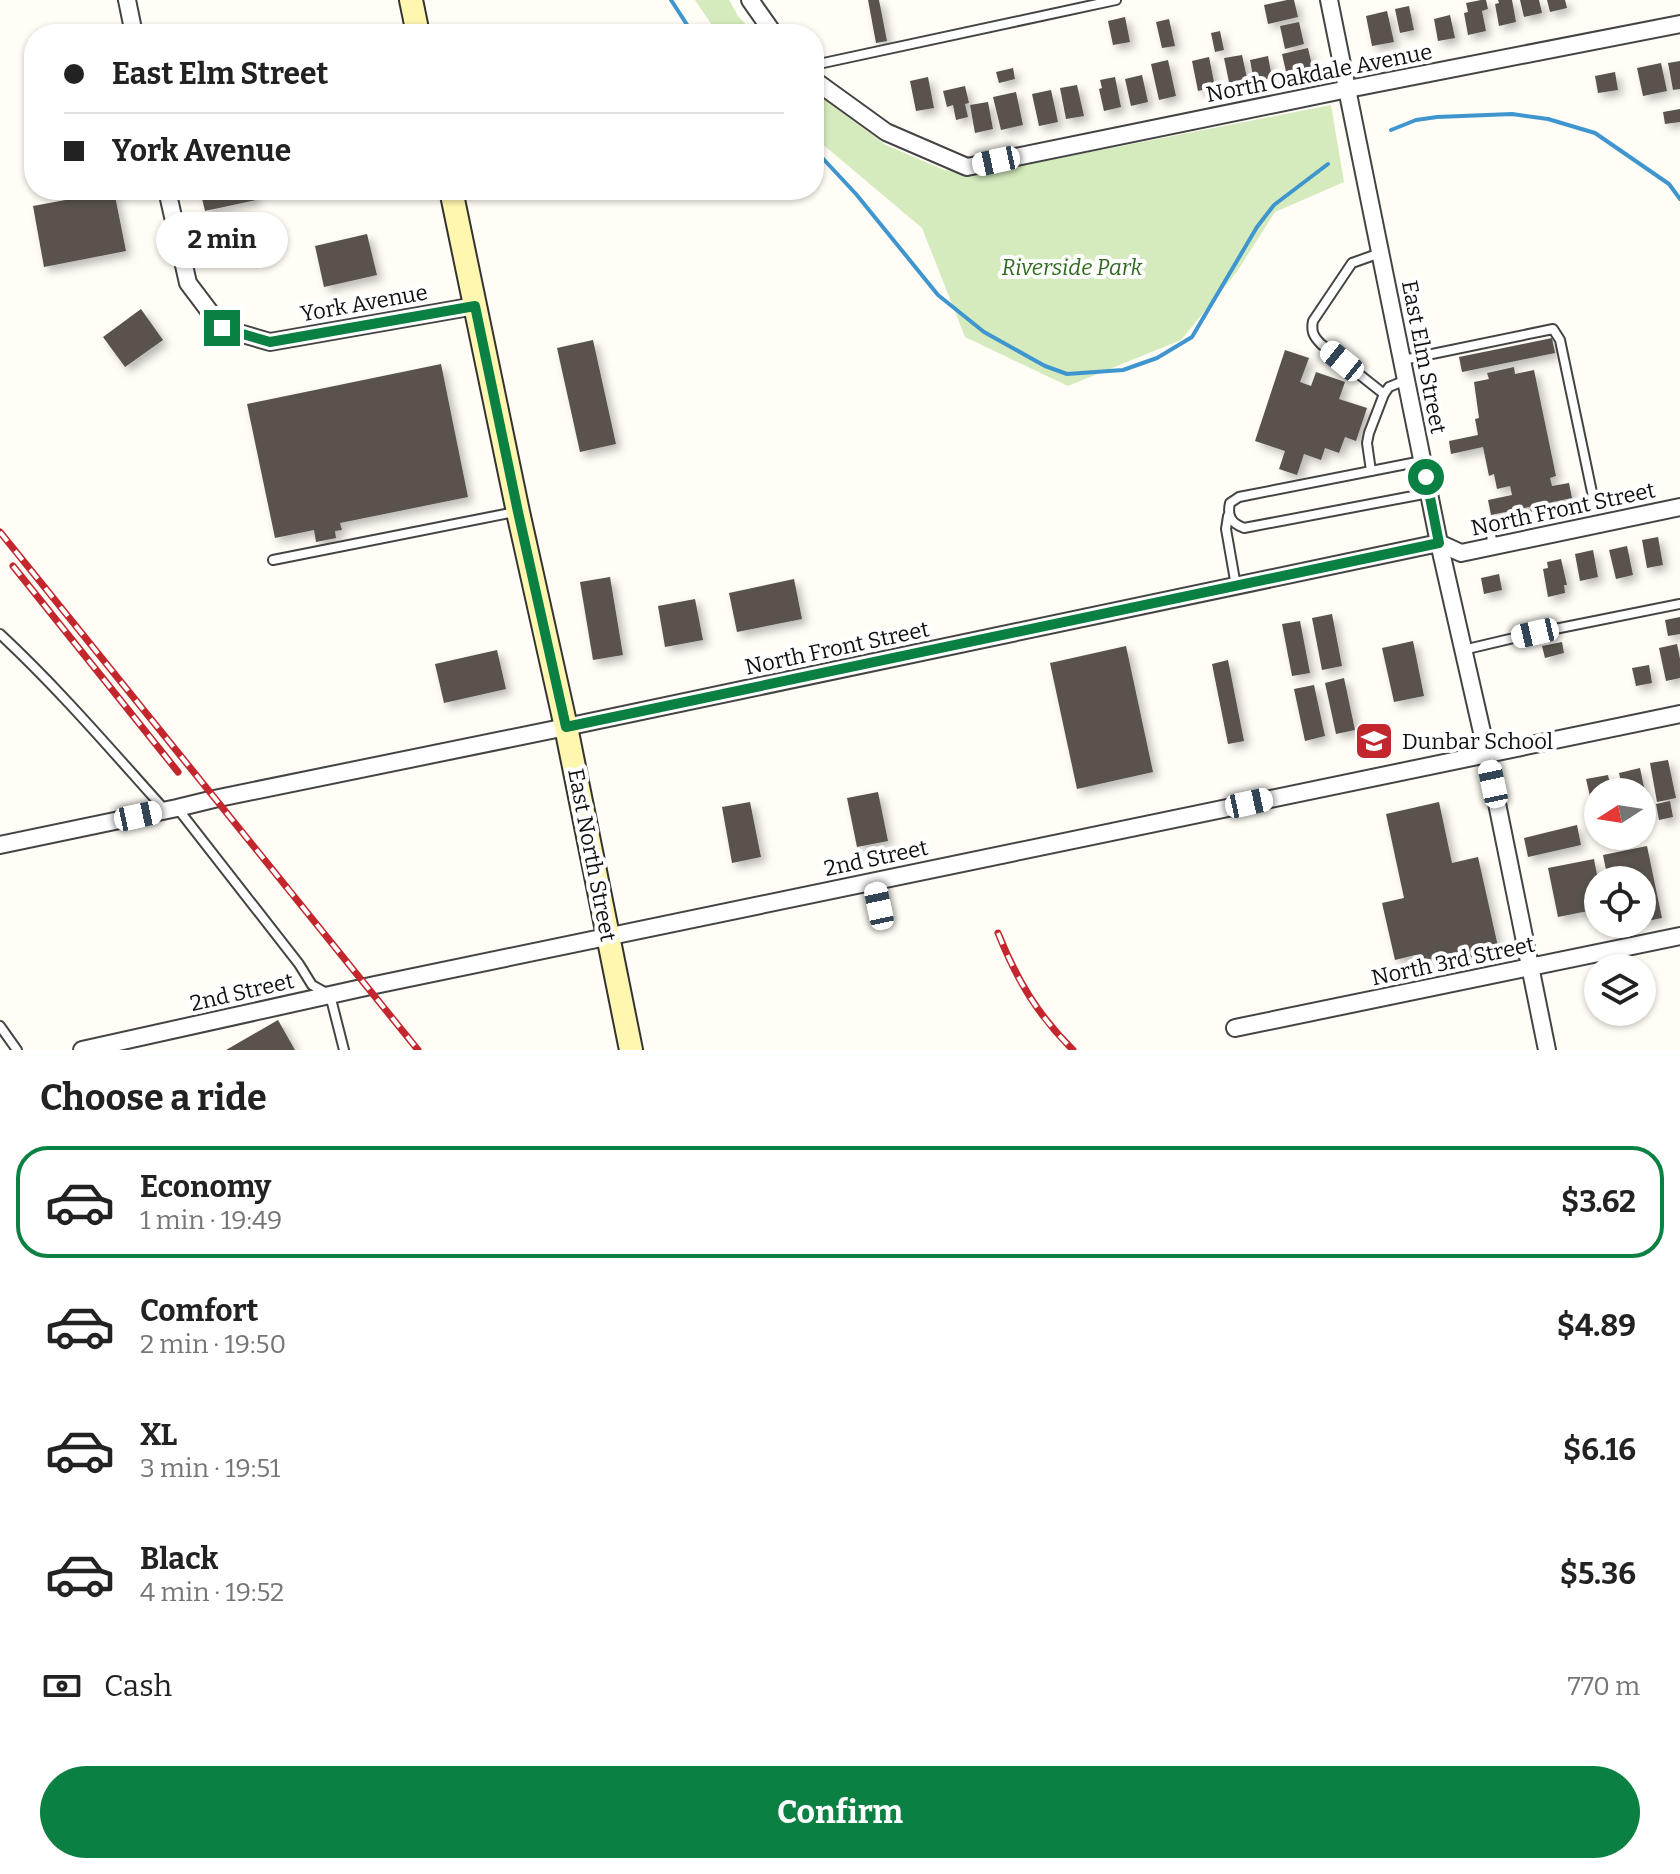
<!DOCTYPE html>
<meta charset="utf-8">
<style>
:root{--surface:#fff;--page:#f6f6f6;--text:#222;--muted:#767676;--line:#e0e0e0;--accent:#0b8043}
body{margin:0;font-family:Bitter,serif;background:var(--page);color:var(--text);height:100vh;display:flex;flex-direction:column;font-size:30px;white-space:nowrap}
*{box-sizing:border-box;margin:0}
p{font-size:26px;color:var(--muted)}
.icon{flex:none;width:44px;height:44px;fill:none;stroke:currentColor;stroke-width:2;stroke-linecap:round;stroke-linejoin:round}
.map{position:relative;height:1050px;overflow:hidden}
.sheet{display:flex;flex-direction:column;background:var(--surface);flex:1}
.sheet>*{flex:none}
.top-card{position:absolute;left:24px;top:24px;width:800px;height:176px;border-radius:32px;box-shadow:0 2px 6px #0004;display:grid;align-content:center;height:176px;padding:0 40px;background:var(--surface)}
.needle{width:52px;rotate:258deg}
.fabs{position:absolute;left:1584px;top:778px;display:grid;gap:16px}
.fabs a{display:grid;place-items:center;width:72px;height:72px;border-radius:50%;background:var(--surface);box-shadow:0 2px 6px #0004;font-size:40px}
.end{position:absolute;width:36px;height:36px;margin:-18px;border:10px solid #0b8043;background:#fff;box-shadow:0 0 0 4px #fff}
.from{border-radius:50%}
.bubble{position:absolute;height:56px;border-radius:28px;background:var(--surface);box-shadow:0 2px 6px #0004;font-size:26px;font-weight:700;line-height:56px;text-align:center}
.car{position:absolute;width:24px;height:48px;margin:-24px -12px;border-radius:10px;box-shadow:0 0 6px 2px #0007;background:linear-gradient(#fff 24%,#345 0 40%,#fff 0 76%,#345 0 86%,#fff 0)}
.top-card b{display:flex;align-items:center;gap:28px;height:76px;font-size:30px}
.top-card b+b{border-top:2px solid var(--line)}
.top-card i{width:20px;height:20px;background:var(--text)}
ul{padding:0;list-style:none}
li{display:flex;align-items:center;gap:24px;height:112px;margin:0 16px 12px;padding:0 24px;border:4px solid transparent;border-radius:32px}
li div{flex:1}
li b{display:block;font-size:30px}
li em{font-style:normal;font-weight:700}
li.current{border-color:var(--accent)}
li>.icon{width:72px;height:72px;stroke-width:1.5}
h2{padding:0 40px;font-size:36px;line-height:96px}
.pay{display:flex;align-items:center;gap:20px;height:88px;padding:0 40px;font-size:30px}
.pay p{margin-inline-start:auto}
.primary-button{display:flex;gap:16px;margin-top:auto;padding:16px 40px}
.primary-button a{flex:1;height:92px;border-radius:48px;background:var(--accent);color:#fff;font-size:32px;font-weight:700;line-height:92px;text-align:center}
.map>svg:first-child{display:block}
.green{fill:#d5ebbd}
.lines{fill:none;stroke-linecap:round;stroke-linejoin:round}
.stream{stroke:#3f96cf;stroke-width:4}
.building{fill:#5a524d;filter:url(#shadow)}
.lane-casing{stroke:#444;stroke-width:12}
.street-casing{stroke:#444;stroke-width:20}
.secondary-casing{stroke:#333;stroke-width:26}
.lane{stroke:#fff;stroke-width:8}
.street{stroke:#fff;stroke-width:16}
.secondary{stroke:#fff6b0;stroke-width:22}
.rail-casing{stroke:#c4262e;stroke-width:7}
.rail{stroke:#fff;stroke-width:4;stroke-dasharray:12;stroke-linecap:butt}
.route{stroke:#0b8043;stroke-width:10}
.labels{text-anchor:middle;dominant-baseline:central;stroke-width:8;stroke-linejoin:round;paint-order:stroke}
.street-label{font-size:22px;fill:#111;stroke:#fff}
.park-label{font-size:22px;font-style:italic;fill:#2f6b1f;stroke:#fff}
.poi-label{font-size:22px;fill:#111;stroke:#fff;text-anchor:start}
</style>
<div class="map">
<svg width="1680" height="1050" viewBox="0 0 1680 1050">
<defs>
<filter id="shadow"><feDropShadow dx="5" dy="5" stdDeviation="4" flood-color="#0004"/></filter>
</defs>
<rect width="100%" height="100%" fill="#fffdf5"/>
<g class="green">
<path d="M695,0H729L738,16L755,34H718Z"/>
<path d="M814,92L886,145L944,170L984,173L1331,105L1344,182L1275,212L1236,273L1181,340L1068,386L965,337L922,228L814,137Z"/>
</g>
<g class="lines">
<g class="stream">
<path d="M671,0L693,34"/>
<path d="M1391,130L1416,120L1437,117L1512,114L1548,119L1595,133L1669,184L1680,199"/>
<path d="M814,149L856,194L938,295L984,332L1045,366L1067,374L1123,370L1157,358L1192,337L1257,227L1274,205L1328,164"/>
</g>
</g>
<g class="building">
<path d="M868,0H879L887,41L876,43Z"/>
<path d="M1287,0H1294L1298,17L1268,24L1264,5Z"/>
<path d="M1481,0H1486L1488,9L1482,11L1486,31L1468,35L1464,13L1468,12L1466,3Z"/>
<path d="M1498,0H1512L1516,22L1499,26L1495,4L1499,3Z"/>
<path d="M1520,0H1539L1542,13L1524,17Z"/>
<path d="M1547,0H1565L1567,8L1550,12Z"/>
<path d="M1409,6L1414,30L1400,33L1395,9Z"/>
<path d="M1387,11L1394,42L1372,46L1366,16Z"/>
<path d="M1450,15L1455,38L1438,41L1434,19Z"/>
<path d="M1125,17L1130,42L1113,45L1108,21Z"/>
<path d="M1169,19L1175,46L1162,48L1156,22Z"/>
<path d="M1299,22L1304,44L1285,49L1280,26Z"/>
<path d="M1220,31L1224,50L1215,52L1211,33Z"/>
<path d="M1308,48L1313,70L1287,76L1282,54Z"/>
<path d="M1242,55L1248,83L1230,87L1224,58Z"/>
<path d="M1268,56L1272,78L1254,82L1250,60Z"/>
<path d="M1209,57L1215,87L1198,91L1192,61Z"/>
<path d="M1168,60L1176,96L1159,100L1151,64Z"/>
<path d="M1680,61V89L1673,90L1668,63Z"/>
<path d="M1661,63L1667,91L1643,96L1637,68Z"/>
<path d="M1013,68L1015,79L999,83L996,72Z"/>
<path d="M1615,72L1618,90L1598,93L1595,76Z"/>
<path d="M1142,75L1148,102L1131,106L1125,79Z"/>
<path d="M928,77L934,108L916,111L910,81Z"/>
<path d="M1115,77L1121,107L1104,111L1099,89L1102,88L1100,80Z"/>
<path d="M1077,85L1084,116L1066,119L1060,88Z"/>
<path d="M965,86L969,103L965,104L968,117L956,120L953,105L947,107L943,91Z"/>
<path d="M1051,90L1058,122L1039,126L1032,94Z"/>
<path d="M1016,92L1023,125L1001,130L993,97Z"/>
<path d="M988,102L993,129L975,133L970,105Z"/>
<path d="M1680,109V122L1665,124L1663,112Z"/>
<path d="M200,190H254L256,200L205,211Z"/>
<path d="M114,191L126,251L44,267L33,206Z"/>
<path d="M367,234L377,275L324,287L315,246Z"/>
<path d="M141,309L163,340L125,367L103,337Z"/>
<path d="M1552,338L1555,353L1462,372L1459,357Z"/>
<path d="M593,340L616,444L580,452L557,348Z"/>
<path d="M1285,350L1309,358L1300,382L1311,386L1316,372L1345,382L1339,399L1367,408L1356,441L1345,437L1339,453L1325,448L1321,460L1304,454L1297,475L1279,469L1285,451L1255,441Z"/>
<path d="M441,364L468,497L340,523L342,530L335,531L336,538L316,542L314,530L275,538L247,404Z"/>
<path d="M1514,367L1515,374L1534,370L1556,476L1550,478L1552,486L1569,483L1572,498L1491,515L1488,500L1512,495L1510,486L1497,489L1494,474L1489,476L1483,447L1451,454L1449,441L1478,435L1475,419L1479,418L1474,382L1489,379L1487,373Z"/>
<path d="M1658,537L1663,565L1647,568L1642,540Z"/>
<path d="M1627,546L1633,575L1616,579L1609,550Z"/>
<path d="M1593,550L1598,577L1580,581L1575,554Z"/>
<path d="M1561,559L1567,585H1564L1565,593L1548,597L1543,569L1548,568L1547,562Z"/>
<path d="M1499,574L1502,590L1484,594L1481,578Z"/>
<path d="M610,577L623,655L593,660L580,582Z"/>
<path d="M794,579L802,619L737,632L729,593Z"/>
<path d="M695,599L703,640L665,647L658,606Z"/>
<path d="M1332,614L1342,666L1322,670L1312,618Z"/>
<path d="M1680,617V634L1668,636L1665,620Z"/>
<path d="M1300,621L1310,673L1292,676L1282,624Z"/>
<path d="M1413,641L1424,696L1394,702L1382,648Z"/>
<path d="M1562,642L1564,653L1545,658L1542,646Z"/>
<path d="M1677,644L1680,659V678L1666,681L1659,648Z"/>
<path d="M1126,646L1153,772L1077,789L1050,663Z"/>
<path d="M497,650L506,689L444,703L435,664Z"/>
<path d="M1228,660L1244,741L1228,744L1212,664Z"/>
<path d="M1649,665L1652,683L1636,686L1632,668Z"/>
<path d="M1344,678L1355,730L1336,734L1325,683Z"/>
<path d="M1314,685L1325,736L1305,741L1294,689Z"/>
<path d="M1668,760L1676,798L1657,802L1650,763Z"/>
<path d="M1640,768L1650,816L1642,818V792H1623L1619,773Z"/>
<path d="M1608,775L1612,792H1598L1597,827L1586,779Z"/>
<path d="M878,792L888,841L857,847L847,798Z"/>
<path d="M1670,801L1673,817L1659,820L1656,804Z"/>
<path d="M750,802L761,857L732,863L722,807Z"/>
<path d="M1439,802L1452,863L1478,857L1499,951L1458,960L1457,953L1416,962L1415,955L1395,960L1382,903L1404,898L1386,814Z"/>
<path d="M1577,825L1581,845L1528,857L1524,838Z"/>
<path d="M1647,846L1662,918L1642,922V880H1608L1603,855Z"/>
<path d="M1594,859L1598,880V909L1558,917L1548,868Z"/>
<path d="M278,1020L295,1050H226Z"/>
</g>
<g class="lines">
<g class="lane-casing">
<g id="lane">
<path d="M814,65L1116,0"/>
<path d="M1380,253L1352,263L1313,321C1311,331 1313,336 1321,344L1384,394"/>
<path d="M1403,360L1553,329L1560,340L1593,497L1588,505L1493,523L1490,529L1493,546"/>
<path d="M1422,461L1239,497L1230,503C1227,516 1231,523 1244,528L1429,493"/>
<path d="M1371,471L1367,443L1369,433L1384,394L1389,387L1406,380"/>
<path d="M1228,516L1226,529L1236,586"/>
<path d="M273,560L515,512"/>
<path d="M0,634C60,690 111,750 165,810"/>
<path d="M1463,650L1535,633L1680,604"/>
<path d="M178,809L299,964L312,985L330,995L344,1050"/>
<path d="M874,881L879,906"/>
<path d="M0,1026L17,1050"/>
</g>
</g>
<g class="street-casing">
<g id="street">
<path d="M127,0L134,34"/>
<path d="M750,0L774,34"/>
<path d="M1329,0L1439,543L1487,754L1547,1050"/>
<path d="M814,80L886,132L967,167L1348,89L1680,24"/>
<path d="M167,190L188,283L222,328L270,342L475,306"/>
<path d="M0,845L177,808L214,799L566,727L1439,543L1461,553L1680,507"/>
<path d="M1235,1028L1680,936"/>
<path d="M82,1050L375,985L1680,714"/>
</g>
</g>
<g class="secondary-casing">
<g id="secondary">
<path d="M411,0L418,34"/>
<path d="M451,190L518,512L566,727L631,1050"/>
</g>
</g>
<use href="#lane" class="lane"/>
<use href="#street" class="street"/>
<use href="#secondary" class="secondary"/>
<g class="rail-casing">
<g id="rail">
<path d="M0,532L418,1050"/>
<path d="M13,566L178,772"/>
<path d="M998,933C1017,980 1037,1014 1073,1050"/>
</g>
</g>
<use href="#rail" class="rail"/>
</g>
<g class="lines">
<path class="route" d="M222,328L270,342L475,306L518,512L566,727L1439,543L1426,477"/>
</g>
<defs>
<g id="school-square" transform="scale(2)"><rect x="-9" y="-9" width="18" height="18" rx="4" fill="#c4262e" stroke="#fff"/><path d="M0-5L7-2L0 1L-7-2ZM-4 1L0 2.5L4 1V4Q0 6-4 4Z" fill="#fff"/></g>
</defs>
<g fill-rule="evenodd">
<use href="#school-square" x="1374" y="741"/>
</g>
<g class="labels">
<g class="street-label">
<text transform="translate(1319 73) rotate(-11)">North Oakdale Avenue</text>
<text transform="translate(364 303) rotate(-10)">York Avenue</text>
<text transform="translate(1424 357) rotate(79)">East Elm Street</text>
<text transform="translate(1563 509) rotate(-12)">North Front Street</text>
<text transform="translate(837 648) rotate(-12)">North Front Street</text>
<text transform="translate(592 855) rotate(79)">East North Street</text>
<text transform="translate(876 858) rotate(-12)">2nd Street</text>
<text transform="translate(1453 961) rotate(-12)">North 3rd Street</text>
<text transform="translate(242 992) rotate(-13)">2nd Street</text>
</g>
<g class="park-label">
<text x="1072" y="267">Riverside Park</text>
</g>
<g class="poi-label">
<text x="1402" y="741">Dunbar School</text>
</g>
</g>
</svg>
<div class="fabs">
<a><svg class="needle" viewBox="-14 -14 28 28"><path d="M0-13l5 13h-10z" fill="#e53935"/><path d="M0 13l5-13h-10z" fill="#767676"/></svg></a>
<a><svg class="icon" aria-label="locate" viewBox="0 0 24 24"><circle cx="12" cy="12" r="6"/><path d="M12 2v4M12 18v4M2 12h4M18 12h4"/></svg></a>
<a><svg class="icon" aria-label="layers" viewBox="0 0 24 24"><path d="M12 4l9 5-9 5-9-5zM3 14l9 5 9-5"/></svg></a>
</div>
<i class="end from" style="left:1426px;top:477px"></i>
<i class="end" style="left:222px;top:328px"></i>
<div class="bubble" style="left:156px;top:212px;width:132px">2 min</div>
<i class="car" style="left:996px;top:161px;rotate:258deg"></i>
<i class="car" style="left:1342px;top:361px;rotate:309deg"></i>
<i class="car" style="left:1535px;top:633px;rotate:257deg"></i>
<i class="car" style="left:1493px;top:784px;rotate:348deg"></i>
<i class="car" style="left:1249px;top:803px;rotate:78deg"></i>
<i class="car" style="left:138px;top:816px;rotate:78deg"></i>
<i class="car" style="left:879px;top:906px;rotate:348deg"></i>
<div class="top-card">
<b><i class="from"></i>East Elm Street</b>
<b><i></i>York Avenue</b>
</div>
</div>
<section class="sheet">
<h2>Choose a ride</h2>
<ul>
<li class="current"><svg class="icon" aria-label="car" viewBox="0 0 24 24"><path d="M5 17H2v-5l4-1 3-4h7l3 4 3 1v5h-3M9 17h6M6 11h13"/><circle cx="7" cy="17" r="2"/><circle cx="17" cy="17" r="2"/></svg><div><b>Economy</b><p>1 min · 19:49</p></div><em>$3.62</em></li>
<li><svg class="icon" aria-label="car" viewBox="0 0 24 24"><path d="M5 17H2v-5l4-1 3-4h7l3 4 3 1v5h-3M9 17h6M6 11h13"/><circle cx="7" cy="17" r="2"/><circle cx="17" cy="17" r="2"/></svg><div><b>Comfort</b><p>2 min · 19:50</p></div><em>$4.89</em></li>
<li><svg class="icon" aria-label="car" viewBox="0 0 24 24"><path d="M5 17H2v-5l4-1 3-4h7l3 4 3 1v5h-3M9 17h6M6 11h13"/><circle cx="7" cy="17" r="2"/><circle cx="17" cy="17" r="2"/></svg><div><b>XL</b><p>3 min · 19:51</p></div><em>$6.16</em></li>
<li><svg class="icon" aria-label="car" viewBox="0 0 24 24"><path d="M5 17H2v-5l4-1 3-4h7l3 4 3 1v5h-3M9 17h6M6 11h13"/><circle cx="7" cy="17" r="2"/><circle cx="17" cy="17" r="2"/></svg><div><b>Black</b><p>4 min · 19:52</p></div><em>$5.36</em></li>
</ul>
<div class="pay"><svg class="icon" aria-label="cash" viewBox="0 0 24 24"><path d="M3 7h18v10H3z"/><circle cx="12" cy="12" r="2"/></svg>Cash<p>770 m</p></div>
<div class="primary-button"><a>Confirm</a></div>
</section>
